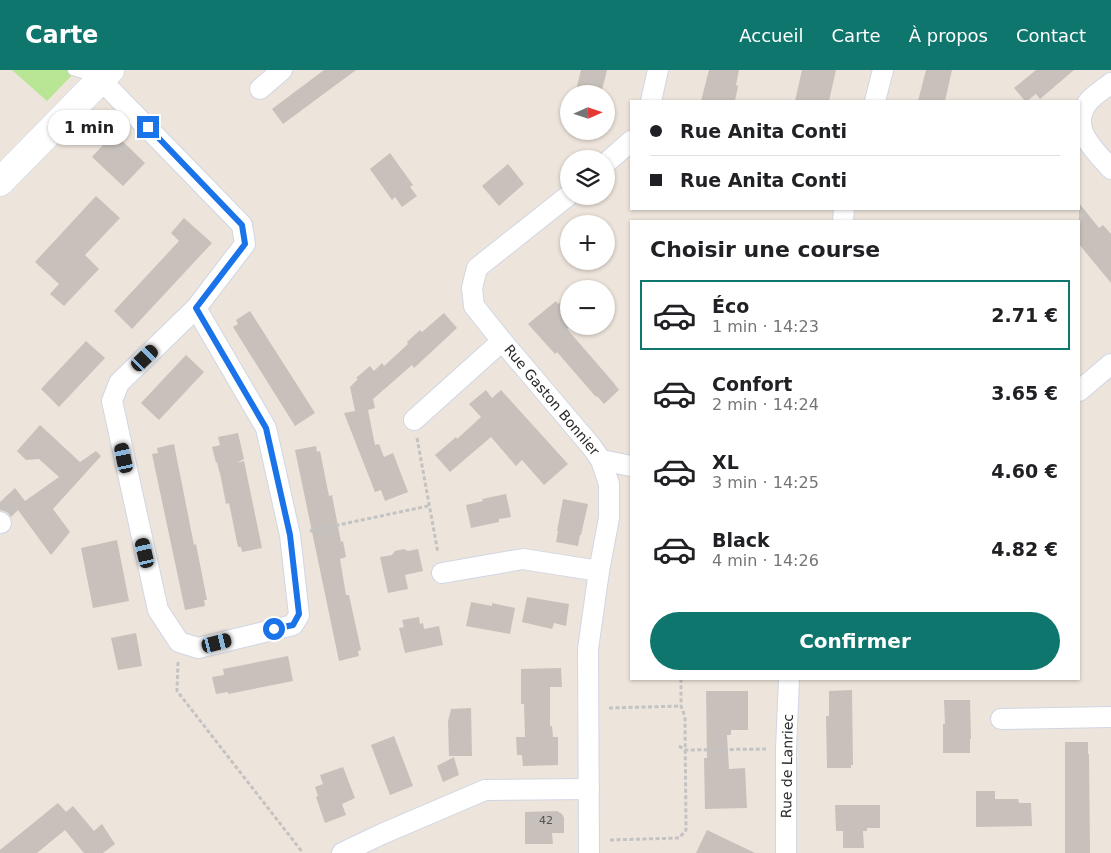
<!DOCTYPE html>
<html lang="fr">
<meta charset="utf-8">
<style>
:root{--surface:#fff;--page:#f2f2f2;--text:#202124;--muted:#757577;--line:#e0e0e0;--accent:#0f766e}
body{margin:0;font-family:"DejaVu Sans",sans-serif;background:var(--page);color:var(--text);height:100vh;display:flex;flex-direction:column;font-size:19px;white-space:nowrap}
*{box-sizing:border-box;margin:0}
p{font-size:16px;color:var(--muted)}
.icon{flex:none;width:28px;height:28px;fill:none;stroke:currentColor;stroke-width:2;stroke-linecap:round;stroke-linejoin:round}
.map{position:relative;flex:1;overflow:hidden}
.drawer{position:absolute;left:630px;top:150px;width:450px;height:460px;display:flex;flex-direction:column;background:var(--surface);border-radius:0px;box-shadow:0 1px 4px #0004}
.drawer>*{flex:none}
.guide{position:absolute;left:630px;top:30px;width:450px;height:110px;border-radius:0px;box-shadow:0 1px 4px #0004;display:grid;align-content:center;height:110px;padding:0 20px;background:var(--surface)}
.needle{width:32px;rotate:87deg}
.buttons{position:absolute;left:560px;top:15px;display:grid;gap:10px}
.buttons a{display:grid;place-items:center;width:55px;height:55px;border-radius:50%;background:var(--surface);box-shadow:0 1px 4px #0004;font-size:25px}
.end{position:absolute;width:22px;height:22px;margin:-11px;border:6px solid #1a73e8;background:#fff;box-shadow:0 0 0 2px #fff}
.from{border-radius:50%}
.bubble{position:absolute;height:35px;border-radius:18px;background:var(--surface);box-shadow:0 1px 4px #0004;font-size:16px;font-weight:700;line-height:35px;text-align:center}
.car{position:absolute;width:15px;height:30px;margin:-15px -8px;border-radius:6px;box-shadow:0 0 4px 1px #0007;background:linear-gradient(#222 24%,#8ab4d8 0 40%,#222 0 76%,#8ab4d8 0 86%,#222 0)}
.guide b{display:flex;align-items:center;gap:18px;height:48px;font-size:19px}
.guide b+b{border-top:1px solid var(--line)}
.guide i{width:12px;height:12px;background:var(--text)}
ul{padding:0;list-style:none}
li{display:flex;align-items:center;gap:15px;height:70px;margin:0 10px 8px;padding:0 10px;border:2px solid transparent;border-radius:0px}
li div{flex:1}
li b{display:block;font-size:19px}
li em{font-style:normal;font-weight:700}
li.active{border-color:var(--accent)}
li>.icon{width:45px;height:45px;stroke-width:1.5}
h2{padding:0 20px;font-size:22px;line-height:60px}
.action{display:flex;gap:10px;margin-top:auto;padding:10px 20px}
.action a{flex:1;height:58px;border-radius:30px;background:var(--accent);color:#fff;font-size:20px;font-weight:700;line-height:58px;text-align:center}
header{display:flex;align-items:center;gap:30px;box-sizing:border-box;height:70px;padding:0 25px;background:var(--accent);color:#fff}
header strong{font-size:24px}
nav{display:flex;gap:28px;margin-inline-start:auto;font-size:18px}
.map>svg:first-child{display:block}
.green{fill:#b8e695}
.building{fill:#c8c1bb}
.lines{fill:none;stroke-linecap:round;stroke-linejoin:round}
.lane-casing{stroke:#d1d6e4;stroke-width:12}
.street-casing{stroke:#d1d6e4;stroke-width:22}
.secondary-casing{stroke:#d1d6e4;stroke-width:29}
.path{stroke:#c3c3c3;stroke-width:3;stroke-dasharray:4 2.5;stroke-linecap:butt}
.lane{stroke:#fff;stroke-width:10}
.street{stroke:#fff;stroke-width:20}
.secondary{stroke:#fff;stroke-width:28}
.route{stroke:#1a73e8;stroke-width:6}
.labels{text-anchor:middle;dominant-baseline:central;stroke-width:4;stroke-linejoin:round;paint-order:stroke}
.number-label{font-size:11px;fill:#52504e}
.street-label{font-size:14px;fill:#2a2a2a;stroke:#fff}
</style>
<header>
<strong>Carte</strong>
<nav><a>Accueil</a><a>Carte</a><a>À propos</a><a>Contact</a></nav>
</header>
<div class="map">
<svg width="1111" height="783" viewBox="0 0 1111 783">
<rect width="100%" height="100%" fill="#ede4db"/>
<path class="green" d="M12,0H77L47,31Z"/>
<g class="building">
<path d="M324,0H356L283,54L272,39Z"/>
<path d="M581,0H607L601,24H575Z"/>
<path d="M709,0H739L736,15L738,16L735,31H701Z"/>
<path d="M802,0H836L829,31H795Z"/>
<path d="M926,0H952L945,31H918Z"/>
<path d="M1036,0H1074L1040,29L1036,24L1027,31H1025L1014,18Z"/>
<path d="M114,63L145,93L123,116L92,87Z"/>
<path d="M390,83L413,115L410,117L417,126L402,137L395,127L392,130L370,99Z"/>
<path d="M508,94L524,114L499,136L482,116Z"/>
<path d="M96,126L120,148L85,185L99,199L64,236L50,224L59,214L35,192Z"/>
<path d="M1079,133L1099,158L1103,155L1111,164V213L1079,174Z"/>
<path d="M184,148L212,173L132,259L114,241L179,171L171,163Z"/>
<path d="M569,225V258L567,259L613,312L619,320L604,334L597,326L596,327L557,282L555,284L528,254L556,231L558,234Z"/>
<path d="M250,241L315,343L295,356L233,257L238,254L236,250Z"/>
<path d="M444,243L457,258L414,298L412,295L373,329L375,338L368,340L375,375L379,374L384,387L393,383L408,422L385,431L381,420L375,422L344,343L355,341L350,317L358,309L356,308L370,296L374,301L382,293L384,296L408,274L407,272L420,260L422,262Z"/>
<path d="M86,271L105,288L59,337L41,319Z"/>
<path d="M186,285L204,302L159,350L141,333Z"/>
<path d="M486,320L492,328L501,320L568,394L544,415L522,390L516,396L491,367L450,402L435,385L456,367L457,369L481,347L469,334Z"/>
<path d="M40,355L80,392L96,381L101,386L53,439L70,462L51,485L18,440L11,447L8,443L4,441L0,440V432L15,418L25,431L59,407L39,389L26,390L17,381Z"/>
<path d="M238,363L244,389L237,393L244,391L262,478L242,482L241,477H238L229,433L226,434L220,403V404L217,392L216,393L212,377L220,375L218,367Z"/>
<path d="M174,374L194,475L196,474L207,530H204L205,536L185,540L152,384L158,383L157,378Z"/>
<path d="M316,376L317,382L320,381L329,426L332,425L341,472L343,471L346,487L340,489L346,525H349L361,580L358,581L359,586L339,591L295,380Z"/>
<path d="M506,424L511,447L499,449V452L471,458L466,435L483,431L482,429Z"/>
<path d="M563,429L588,434L581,465H580L578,476L556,472L558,461H557Z"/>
<path d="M117,470L129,531L93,538L81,478Z"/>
<path d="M404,479L408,481L418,479L423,501L405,505L408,519L388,523L380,487L392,485L395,481Z"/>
<path d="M527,527L569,534L566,556L554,553L552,559L522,552Z"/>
<path d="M471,532L492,536V533L515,538L510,564L466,556Z"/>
<path d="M419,547L420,554L423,553L424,559L439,556L443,575L405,583L399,558L404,557L402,550Z"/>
<path d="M136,563L142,596L118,600L111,568Z"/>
<path d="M288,586L293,611L228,624V622L216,624L212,607L224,605L223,599Z"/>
<path d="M561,598L562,617H550V656H552L553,667H558V695L523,696L522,685H517L516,667H525L524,634H521V599Z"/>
<path d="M852,620L853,695H851V698H827L826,646H829V621Z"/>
<path d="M706,621H748V660H731V665H727L729,699L745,698L747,738L705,739L704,688H707Z"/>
<path d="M944,630H970L971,669H970V683H943V654H945Z"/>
<path d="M471,638L472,686H449L448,651L451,639Z"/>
<path d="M394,666L413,716L390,725L371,675Z"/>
<path d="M1065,672H1088V684H1089L1090,783H1065Z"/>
<path d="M454,687L459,705L443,712L437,696Z"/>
<path d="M343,697L355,728L342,734L346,745L325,753L316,727L318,726L315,717L323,714L320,705Z"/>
<path d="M976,721H995V729H1018L1019,733H1031L1032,756L976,757Z"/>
<path d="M58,733L66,742L73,736L94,761L102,754L115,774L103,783H84L65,760L37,783H0V780Z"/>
<path d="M835,735H880V758H867V761H863L864,778H843V761H836Z"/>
<path d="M557,741L562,744L564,748V763H552L553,774H525V742Z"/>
<path d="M707,760L755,783H696Z"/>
</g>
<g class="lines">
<g class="lane-casing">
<path id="lane" d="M73,0L99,8"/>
</g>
<g class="street-casing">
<g id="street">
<path d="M100,9L242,155L245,174L196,238L119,313L112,331L158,540L179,572L198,578L293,555L299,545L290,465L266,358L196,238"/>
<path d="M1111,13C1104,19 1095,24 1089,31C1067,57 1094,79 1111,99"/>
<path d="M260,19L282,0"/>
<path d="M651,31L658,0"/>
<path d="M875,31L883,0"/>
<path d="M606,93L631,71"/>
<path d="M569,125L477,198L472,218L474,236L502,271L591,376L601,390L609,414V448L599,501L588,579L589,783"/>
<path d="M843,151L844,139"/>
<path d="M1079,321L1111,294"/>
<path d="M414,350L502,271"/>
<path d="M601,390L631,396"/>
<path d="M0,452L1,453"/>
<path d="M442,503L523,489L599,501"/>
<path d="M1001,649L1111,647"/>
<path d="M342,783L382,764L485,720L589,719"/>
<path d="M786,783V679L789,609"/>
</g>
</g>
<g class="secondary-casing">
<path id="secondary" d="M0,112L110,0"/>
</g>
<g class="path">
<path d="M417,368L438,483"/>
<path d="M310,461L428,436"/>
<path d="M178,592L177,621L303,783"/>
<path d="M609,638L681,636"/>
<path d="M679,676L685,680L766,679"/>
<path d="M610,770L679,768L686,760L685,647L681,636V609"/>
</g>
<use href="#lane" class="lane"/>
<use href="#street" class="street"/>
<use href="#secondary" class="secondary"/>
</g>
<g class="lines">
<path class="route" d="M148,57L242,155L245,174L196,238L266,358L290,465L299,544L293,555L274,559"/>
</g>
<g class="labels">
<g class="number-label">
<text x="546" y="750">42</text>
</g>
<g class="street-label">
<text transform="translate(552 330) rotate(50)">Rue Gaston Bonnier</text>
<text transform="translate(787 696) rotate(-89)">Rue de Lanriec</text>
</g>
</g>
</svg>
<div class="buttons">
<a><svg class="needle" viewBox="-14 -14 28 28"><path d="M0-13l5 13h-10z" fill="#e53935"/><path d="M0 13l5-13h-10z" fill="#757577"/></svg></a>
<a><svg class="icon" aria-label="layers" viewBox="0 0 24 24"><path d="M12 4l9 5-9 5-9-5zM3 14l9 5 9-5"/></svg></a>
<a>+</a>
<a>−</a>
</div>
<i class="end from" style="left:274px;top:559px"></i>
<i class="end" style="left:148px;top:57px"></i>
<div class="bubble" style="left:48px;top:40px;width:82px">1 min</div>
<i class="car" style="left:145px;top:288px;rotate:46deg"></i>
<i class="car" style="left:124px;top:388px;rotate:348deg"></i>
<i class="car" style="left:145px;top:483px;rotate:347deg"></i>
<i class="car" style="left:217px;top:573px;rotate:76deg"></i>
<div class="guide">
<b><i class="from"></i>Rue Anita Conti</b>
<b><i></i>Rue Anita Conti</b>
</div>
<section class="drawer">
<h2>Choisir une course</h2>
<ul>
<li class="active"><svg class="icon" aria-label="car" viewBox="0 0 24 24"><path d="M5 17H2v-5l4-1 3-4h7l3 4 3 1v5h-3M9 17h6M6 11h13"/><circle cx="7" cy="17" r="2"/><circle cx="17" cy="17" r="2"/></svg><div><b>Éco</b><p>1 min · 14:23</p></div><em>2.71 €</em></li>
<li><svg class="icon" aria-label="car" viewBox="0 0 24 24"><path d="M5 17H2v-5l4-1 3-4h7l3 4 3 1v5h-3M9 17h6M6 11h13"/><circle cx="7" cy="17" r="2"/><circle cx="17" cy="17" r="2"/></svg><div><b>Confort</b><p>2 min · 14:24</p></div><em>3.65 €</em></li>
<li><svg class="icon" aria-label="car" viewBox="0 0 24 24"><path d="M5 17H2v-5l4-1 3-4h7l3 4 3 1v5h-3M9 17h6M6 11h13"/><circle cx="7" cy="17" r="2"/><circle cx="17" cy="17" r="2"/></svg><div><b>XL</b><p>3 min · 14:25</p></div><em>4.60 €</em></li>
<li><svg class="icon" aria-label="car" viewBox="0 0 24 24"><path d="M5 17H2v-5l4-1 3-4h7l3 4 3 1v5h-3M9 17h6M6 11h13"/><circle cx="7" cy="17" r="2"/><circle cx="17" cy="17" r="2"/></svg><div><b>Black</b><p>4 min · 14:26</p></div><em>4.82 €</em></li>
</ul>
<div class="action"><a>Confirmer</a></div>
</section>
</div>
